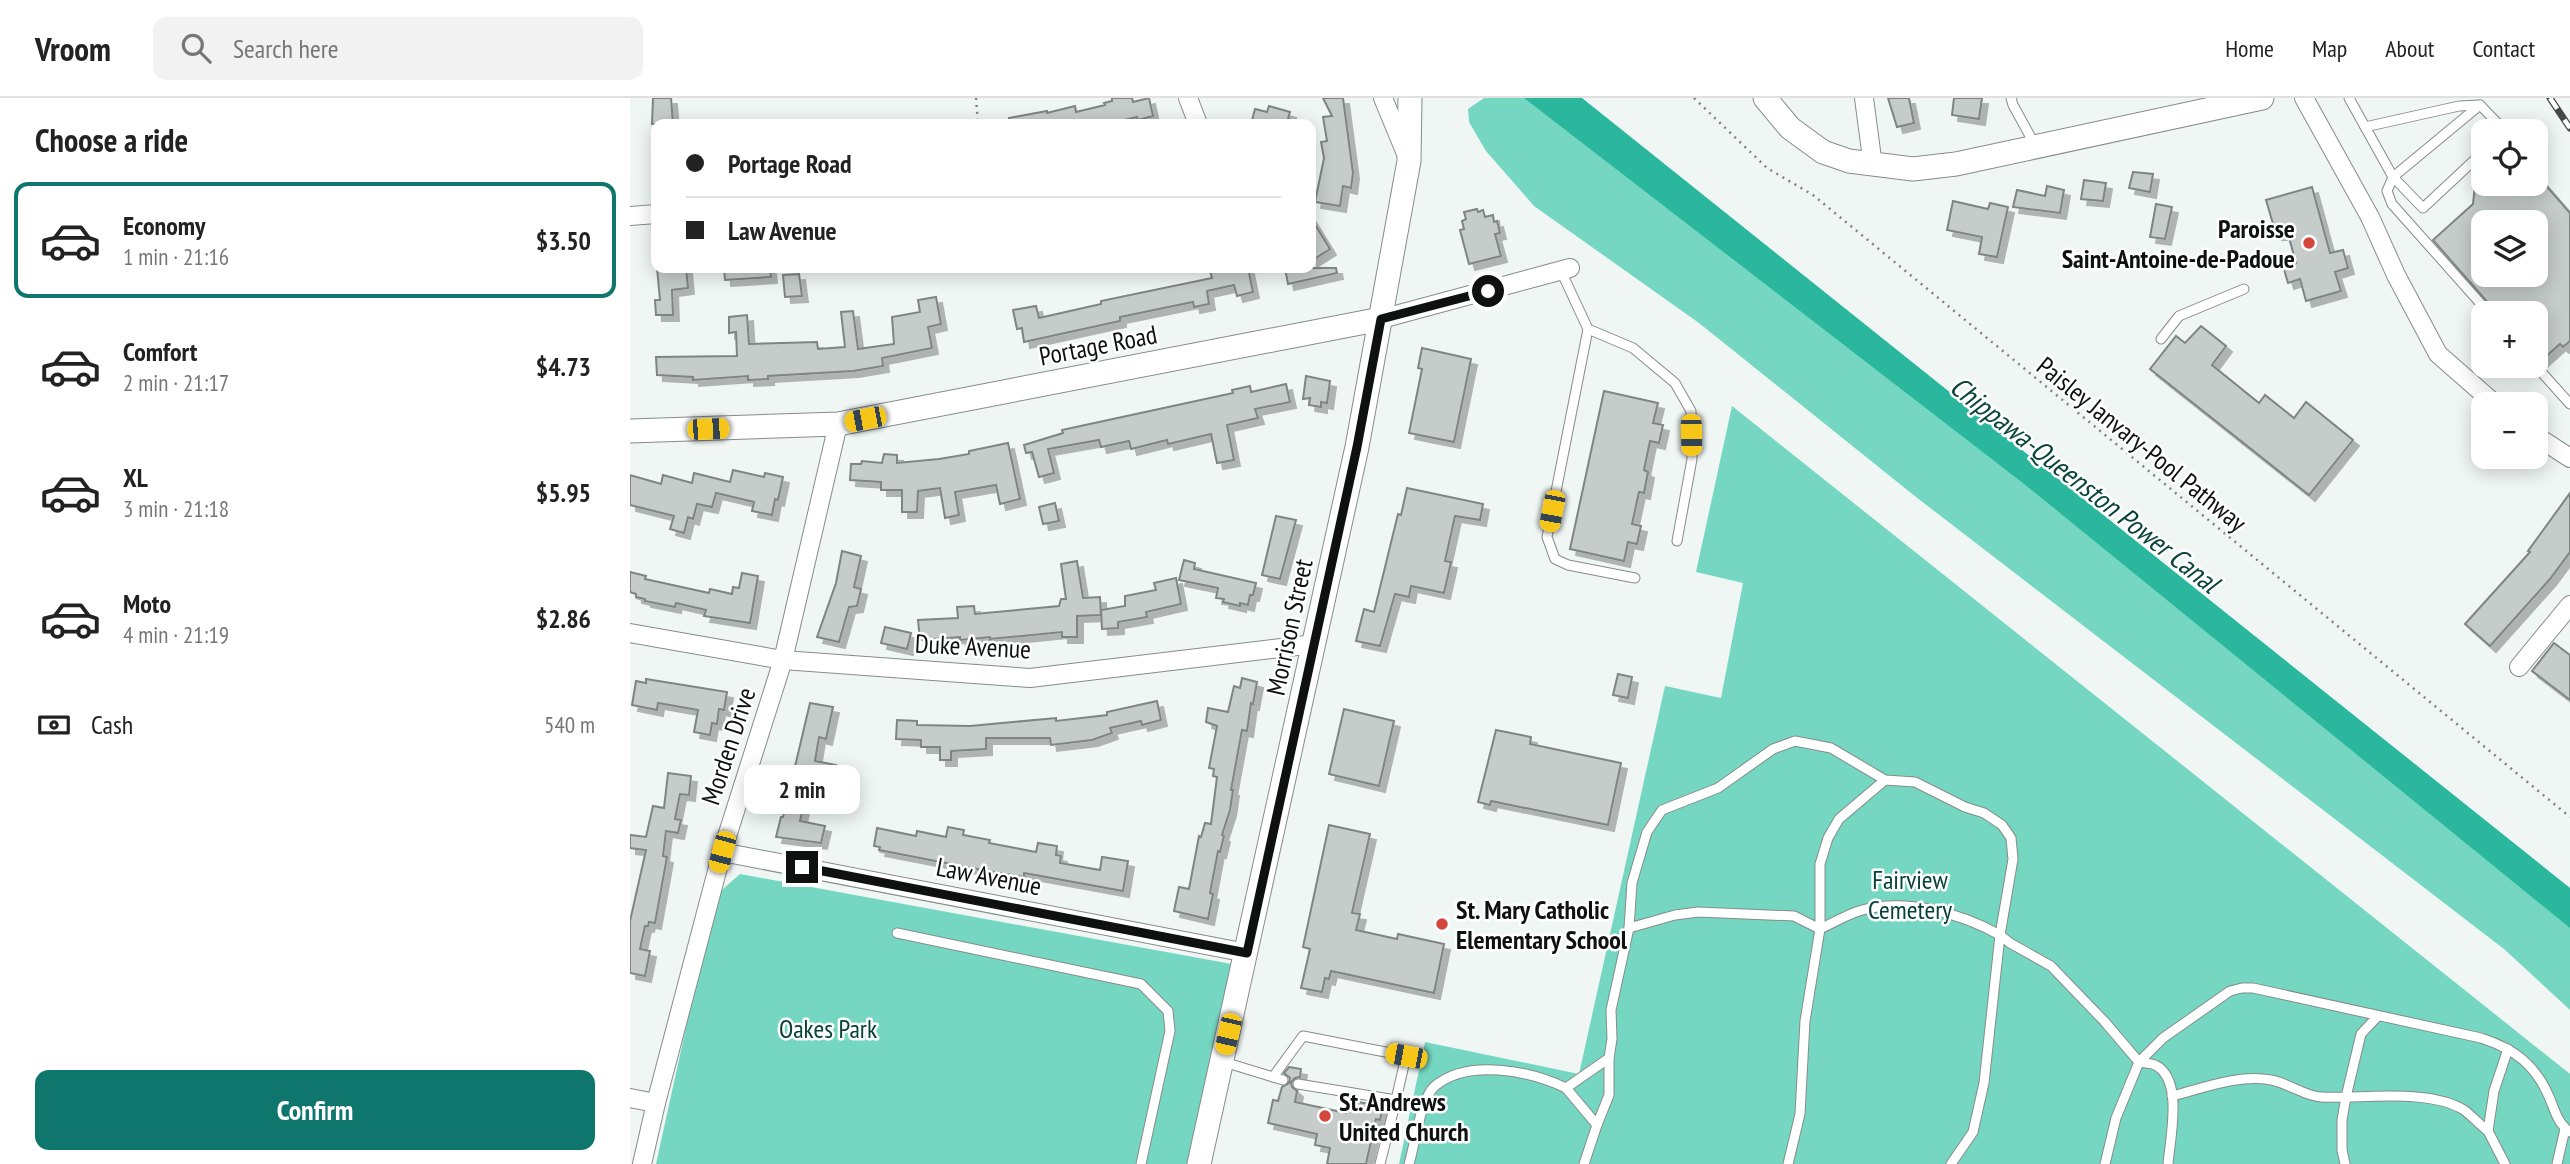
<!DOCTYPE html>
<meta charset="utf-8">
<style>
:root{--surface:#fff;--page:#f2f2f2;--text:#222;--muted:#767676;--line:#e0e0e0;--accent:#0f766e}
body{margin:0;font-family:"PT Sans Narrow",sans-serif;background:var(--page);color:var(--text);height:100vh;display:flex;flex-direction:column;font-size:26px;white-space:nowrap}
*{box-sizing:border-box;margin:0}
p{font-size:23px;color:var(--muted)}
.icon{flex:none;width:38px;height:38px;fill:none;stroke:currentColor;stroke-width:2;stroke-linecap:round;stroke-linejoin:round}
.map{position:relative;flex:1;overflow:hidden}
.drawer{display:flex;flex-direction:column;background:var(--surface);width:630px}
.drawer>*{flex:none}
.hud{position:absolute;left:21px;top:21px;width:665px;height:154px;border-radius:14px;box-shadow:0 4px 18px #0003;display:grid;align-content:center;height:154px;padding:0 35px;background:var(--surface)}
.buttons{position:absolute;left:1841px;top:21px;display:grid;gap:14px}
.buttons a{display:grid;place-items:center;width:77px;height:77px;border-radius:14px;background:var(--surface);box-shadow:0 4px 18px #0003;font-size:35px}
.end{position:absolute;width:32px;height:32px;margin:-16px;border:9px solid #0f1111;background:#fff;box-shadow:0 0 0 4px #fff}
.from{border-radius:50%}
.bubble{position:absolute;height:49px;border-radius:14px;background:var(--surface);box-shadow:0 4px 18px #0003;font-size:23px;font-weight:600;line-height:49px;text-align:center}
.car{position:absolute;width:21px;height:42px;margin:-21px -10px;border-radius:9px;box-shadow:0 0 5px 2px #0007;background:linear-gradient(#f5c518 24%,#345 0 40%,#f5c518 0 76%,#345 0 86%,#f5c518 0)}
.hud b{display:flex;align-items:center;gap:24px;height:66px;font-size:26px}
.hud b+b{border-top:2px solid var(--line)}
.hud i{width:18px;height:18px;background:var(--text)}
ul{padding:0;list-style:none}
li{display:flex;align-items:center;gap:21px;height:116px;margin:0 14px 10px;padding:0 21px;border:4px solid transparent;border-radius:14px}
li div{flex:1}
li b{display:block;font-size:26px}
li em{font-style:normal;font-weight:600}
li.selected{border-color:var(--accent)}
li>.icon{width:63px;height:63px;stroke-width:1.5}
h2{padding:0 35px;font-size:32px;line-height:84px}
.pay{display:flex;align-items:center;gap:18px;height:77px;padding:0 35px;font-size:26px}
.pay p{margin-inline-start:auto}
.action{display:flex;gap:14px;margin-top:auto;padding:14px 35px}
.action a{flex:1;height:80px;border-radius:14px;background:var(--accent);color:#fff;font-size:28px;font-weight:600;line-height:80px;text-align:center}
header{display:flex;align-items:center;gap:42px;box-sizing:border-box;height:98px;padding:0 35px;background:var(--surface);border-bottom:2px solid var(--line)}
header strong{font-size:33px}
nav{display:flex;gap:38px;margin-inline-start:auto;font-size:24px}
.search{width:490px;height:63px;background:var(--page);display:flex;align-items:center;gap:18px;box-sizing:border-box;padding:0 24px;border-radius:14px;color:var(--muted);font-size:26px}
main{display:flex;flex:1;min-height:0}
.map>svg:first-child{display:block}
.green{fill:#75d7c1}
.water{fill:#2bb79e}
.building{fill:#c6ccca;stroke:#7f8584;stroke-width:2;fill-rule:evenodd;filter:url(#shadow)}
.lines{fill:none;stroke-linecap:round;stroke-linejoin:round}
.service-casing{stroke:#868c8a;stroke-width:11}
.minor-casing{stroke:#868c8a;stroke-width:20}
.tertiary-casing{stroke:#868c8a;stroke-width:25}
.path{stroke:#7e8382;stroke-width:2.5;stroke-dasharray:2 5;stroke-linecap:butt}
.service{stroke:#fff;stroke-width:9}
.minor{stroke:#fff;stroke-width:18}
.tertiary{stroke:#fff;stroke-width:23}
.rail-casing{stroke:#454948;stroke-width:7}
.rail{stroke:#fff;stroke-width:4.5;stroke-dasharray:13;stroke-linecap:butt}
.route{stroke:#0f1111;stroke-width:9}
.poi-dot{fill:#d5463e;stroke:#fff;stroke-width:2.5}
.labels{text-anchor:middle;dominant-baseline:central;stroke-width:5;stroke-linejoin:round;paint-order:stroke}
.poi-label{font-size:26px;font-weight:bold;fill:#0f1111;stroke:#fff;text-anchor:start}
.street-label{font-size:26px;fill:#0f1111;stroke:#fff}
.park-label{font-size:26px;fill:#064238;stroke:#fff}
.water-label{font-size:28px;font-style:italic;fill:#0a453a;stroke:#fff}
</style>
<header>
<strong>Vroom</strong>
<div class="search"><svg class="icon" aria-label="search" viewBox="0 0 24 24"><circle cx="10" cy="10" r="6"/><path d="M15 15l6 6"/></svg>Search here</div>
<nav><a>Home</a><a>Map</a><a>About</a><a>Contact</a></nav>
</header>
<main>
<section class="drawer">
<h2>Choose a ride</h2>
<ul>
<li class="selected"><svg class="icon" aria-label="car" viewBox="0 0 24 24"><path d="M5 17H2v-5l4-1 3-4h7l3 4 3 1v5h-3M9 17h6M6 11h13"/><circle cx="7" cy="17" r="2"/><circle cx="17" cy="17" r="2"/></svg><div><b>Economy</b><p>1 min · 21:16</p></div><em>$3.50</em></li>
<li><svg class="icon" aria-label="car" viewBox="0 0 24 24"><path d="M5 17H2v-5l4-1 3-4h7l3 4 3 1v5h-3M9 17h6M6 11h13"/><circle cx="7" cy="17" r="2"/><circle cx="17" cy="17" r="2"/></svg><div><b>Comfort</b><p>2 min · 21:17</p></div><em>$4.73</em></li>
<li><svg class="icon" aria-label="car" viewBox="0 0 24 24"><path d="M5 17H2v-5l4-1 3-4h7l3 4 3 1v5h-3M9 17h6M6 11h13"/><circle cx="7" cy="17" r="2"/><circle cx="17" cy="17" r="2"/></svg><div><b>XL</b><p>3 min · 21:18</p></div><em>$5.95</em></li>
<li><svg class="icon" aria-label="car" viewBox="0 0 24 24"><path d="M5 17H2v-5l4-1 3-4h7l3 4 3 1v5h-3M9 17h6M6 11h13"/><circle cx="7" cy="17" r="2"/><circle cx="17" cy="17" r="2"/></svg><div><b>Moto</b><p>4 min · 21:19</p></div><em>$2.86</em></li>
</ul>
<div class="pay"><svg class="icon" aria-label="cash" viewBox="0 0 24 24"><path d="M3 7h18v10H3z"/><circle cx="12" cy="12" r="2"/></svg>Cash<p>540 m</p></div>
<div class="action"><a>Confirm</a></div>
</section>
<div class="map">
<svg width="1940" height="1066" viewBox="0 0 1940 1066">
<defs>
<filter id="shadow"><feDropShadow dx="6" dy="6" stdDeviation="0" flood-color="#0004"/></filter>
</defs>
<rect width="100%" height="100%" fill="#eff6f4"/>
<g class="green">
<path d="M854,0H919L1940,820V912L1874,851L1286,399L1069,225L904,108L856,53L839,24L838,11Z"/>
<path d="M1102,308L1940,976V1066H769L795,944L949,976L1035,588L1091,600L1113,485L1066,474Z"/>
<path d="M110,776L607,867L558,1066H26L85,798Z"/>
</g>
<path class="water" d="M894,0H952L1940,790V830L1398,389Z"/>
<g class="building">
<path d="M23,0H41L43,26H22Z"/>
<path d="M482,0H502L503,4L519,0L523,18L508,22L507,19L478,26H379V20L417,13V15L445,8L446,14L475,7L474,5L482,3Z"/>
<path d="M693,0H713L723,75L721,90L713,88L710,108L685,104L694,60L691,44L697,43L693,19L702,18Z"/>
<path d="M1258,0H1279L1284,25L1267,29Z"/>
<path d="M1324,0H1352L1349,21L1322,17Z"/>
<path d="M639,8L660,14L658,21L666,23L665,26H621L625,11L637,14Z"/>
<path d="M1503,74L1523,76L1520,94L1499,90Z"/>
<path d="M1906,76L1940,115V243L1933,249L1930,246L1911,263L1906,261V215H1867L1803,142L1843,106L1845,87L1906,86ZM1853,124H1906V177H1853Z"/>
<path d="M1454,82L1476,85L1473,103L1451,101Z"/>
<path d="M1417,88L1434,92L1430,115L1383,109L1387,92L1415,98Z"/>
<path d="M1682,89L1700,155L1713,152L1718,170L1705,174L1711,193L1676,203L1670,181L1658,185L1653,168L1666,165L1658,136H1646L1636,102Z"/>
<path d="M1323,103L1358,111L1360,105L1378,109L1367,159L1349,156L1352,139L1317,132Z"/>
<path d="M1526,106L1542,109L1535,141L1520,139Z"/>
<path d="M847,111L848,114L853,112L855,119L863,117L864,124L867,123L870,135L865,136L871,158L839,166L830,132L834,131L832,123L836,121L834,114Z"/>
<path d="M681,120L700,151L681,163Z"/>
<path d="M27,170H56L58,190L42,192L43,217H26L25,202H30Z"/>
<path d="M94,170H140L141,179L95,182Z"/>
<path d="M579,170H618L623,194L607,198L604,187L577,193L579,206L564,209L563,204L490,219V223L394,244L392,230L387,231L383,212L406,208L409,220L471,206V203L582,180Z"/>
<path d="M655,170H706L707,175L658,186Z"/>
<path d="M169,176L172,198L155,199L153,177Z"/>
<path d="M306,199L311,226L298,229L302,250L252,260L253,268L223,273L138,278V281L118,282V278L63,282V279L27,277L26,259L107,258L106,234L99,235V219L117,217L119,246L187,244L188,251L215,249L211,214L223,213L228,251L264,246L262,219L290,214L288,202Z"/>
<path d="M1571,228L1596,248L1582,267L1629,305L1635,297L1664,320L1676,304L1723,342L1679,397L1520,271L1546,238L1555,245Z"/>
<path d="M792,250L841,261L824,344L779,335L792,271L788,270Z"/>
<path d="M676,278L700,283L697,305L691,304V309L679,307L680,300L673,301Z"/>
<path d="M656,286L660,304L625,311L628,320L597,327L604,362L587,365L581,336L538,346L537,342L501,351L499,343L471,349L469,342L418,351L424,375L409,379L402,354L396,355L394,347L433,335L432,332L603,295L602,292L620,288L621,294Z"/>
<path d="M974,293L1028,305L1023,325L1033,327L1029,345L1020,343L1014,372L1018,374L1014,395L1009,394L1002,426L1011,428L1007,446L998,444L994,463L940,451Z"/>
<path d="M378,345L390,401L370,406L366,387L325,394L329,417L315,420L310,390L288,393L287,414H272V392H251V384L220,382L221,366H231L232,363L252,365L254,356L267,357V365L309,361L339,356V353Z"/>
<path d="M103,372L134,379L135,375L153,379L148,402L145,401L142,417L122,413L124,404L86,395L82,409L67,406L63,421L58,419L54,435L40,431L44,418L0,407V377L31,386L33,377L62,385L64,375L100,384Z"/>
<path d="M777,390L853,406L850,422L825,418L815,463L821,464L814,495L781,488L779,499L765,496L750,548L726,543L734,511L744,514L768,416L771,417Z"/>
<path d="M1940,395V454L1920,481L1860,548L1835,526L1900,454L1898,453Z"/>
<path d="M425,405L429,423L413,426L409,409Z"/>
<path d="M646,418L666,422L650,481L632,477Z"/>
<path d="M212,453L231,458L224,489L231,491L227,508L219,509L209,544L187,539L206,485Z"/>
<path d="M554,462L565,465L564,471L626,485L623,497H620L618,507L610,505V508L593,504L594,501L586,500L588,490L549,482Z"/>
<path d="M447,463L453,500L470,499L471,517L447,518V539H432V534L360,541V539L330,542V539L290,542L288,522L328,520L327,509L344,508L345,516L429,508L431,501H436L431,466Z"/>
<path d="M0,474L16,478L15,481L79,495L80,491L102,496L103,489L109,490L112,475L128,478L120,525L74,518L76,512L46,505L45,509L15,503V501L6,499V496L0,494Z"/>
<path d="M546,480L551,506L516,514L517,519L488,524V530L472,531L471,512L495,508V498L526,492L524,485Z"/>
<path d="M255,529L281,535L277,551L251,545Z"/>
<path d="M1924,545L1940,557V602L1902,573Z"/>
<path d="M988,576L1002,579L998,600L983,597Z"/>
<path d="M612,580L627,584L623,606L621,605L617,633L612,632L601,692H603L600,712L592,737L594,738L590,754L588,753L580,795L583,796L578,821L544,813L549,789L559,791L569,738L571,739L575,725L581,726L587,679L583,678L584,671L579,670L587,628L576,624L578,610L598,614L604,588L610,590Z"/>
<path d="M16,581L97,594L94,612L89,611L87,626L82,625L80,637L64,634L68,612L28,605L27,612L2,607L6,583L16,585Z"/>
<path d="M527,603L531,622L512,627L511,623L480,630L482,635L462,642L421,647L420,640H356V651L321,653V662H310V649H291V642L266,641L267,622L287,623V627L340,628L426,620V623L477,617V614Z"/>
<path d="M180,605L203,609L196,641L189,639L185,663L206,667L201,693L178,688L170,723L195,728L191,745L146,739L151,719H153Z"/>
<path d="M714,611L764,623L749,688L699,676Z"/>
<path d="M866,632L901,639L900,646L991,665L978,727L861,703L860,707L848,704Z"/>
<path d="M38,675L61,678L59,697L50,696L45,721L51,722L48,735L36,733L33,758L37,759L25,825L19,824L18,828H15L10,851L20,853L15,878L0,875V823L16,752L0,750V737L16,739L23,708L34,710Z"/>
<path d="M699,727L740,736L722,815L730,816L726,832L767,841L768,836L814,846L804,895L701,873L699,881L695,880L692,894L671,890L680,851L673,849Z"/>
<path d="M318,729L334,732L333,737L360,742L359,745L406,754L408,745L427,748L426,757L431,758L430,765L470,772L472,759L498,763L493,793L394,775V779L336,769L249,752L250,749L244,748L247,730L286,738L287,733L316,739Z"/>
<path d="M659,969L671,971L670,979L665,980L661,984L662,989L667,993L665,1004L716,1015L719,1002L753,1009L750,1022L746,1021L736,1066H697L700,1050L685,1047L687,1036L638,1025L643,1002L648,1003L652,989L659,985L660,980L654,975Z"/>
</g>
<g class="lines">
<g class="service-casing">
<g id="service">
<path d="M1381,0L1383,7L1405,47"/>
<path d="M1719,0L1763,79L1757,93L1762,106L1859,215"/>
<path d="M1850,7L1763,79L1793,110L1853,54"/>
<path d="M1735,29L1829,8L1850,7L1875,33"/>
<path d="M931,173L958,231L1003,250L1045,285L1061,313L1062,361L1047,443"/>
<path d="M958,231L917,439L925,461L938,467L1005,480"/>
<path d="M1531,241L1549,218L1614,191"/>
<path d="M1906,268L1940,306"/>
<path d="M999,830L1045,817L1068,814L1164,818L1190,831C1203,825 1216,817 1229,813C1275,799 1330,815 1370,837L1354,985L1343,1034L1321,1066"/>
<path d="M267,835L511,886L538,913L540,933L511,1066"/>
<path d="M594,964L643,979"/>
<path d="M653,982L643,979L673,938L776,958L766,1002L668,986"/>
<path d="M936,990L967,1027L954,1066"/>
<path d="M1542,998C1574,990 1608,976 1641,982C1658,985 1677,999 1691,999C1731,1001 1799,990 1834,1012C1842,1018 1850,1027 1858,1033"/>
<path d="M967,1027L979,997V960"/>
<path d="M750,1066L766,1002"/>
<path d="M779,1066C785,1047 790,1001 805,988C838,960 900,973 936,990L979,960L982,941L981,912L999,830L1002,785L1017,734L1032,712L1088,690L1143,651L1165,643L1201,650L1255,682L1285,684L1335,709L1354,715L1372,727L1381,740L1383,761L1370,837L1380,845L1421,868L1474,923L1509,964L1533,940L1600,893L1612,890H1623L1851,940C1885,951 1906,967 1920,1001C1925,1013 1928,1026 1940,1034"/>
<path d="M1158,1066L1170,1016L1175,923L1190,831V766L1198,740L1209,721L1255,682"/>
<path d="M1475,1066L1486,1020L1509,964C1513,965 1520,965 1525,967C1554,981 1540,1040 1538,1066"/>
<path d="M1715,1066L1712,1052V1022L1716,999L1731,936L1748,918"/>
<path d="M1875,1066L1858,1033L1864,993L1878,951"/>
<path d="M1927,1066L1935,1031"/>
</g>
</g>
<g class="minor-casing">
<g id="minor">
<path d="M558,0L568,26"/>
<path d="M753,0L777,58"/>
<path d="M1234,0L1243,68"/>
<path d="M1674,0L1740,119L1766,177L1808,256L1865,306"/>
<path d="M0,118L26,116"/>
<path d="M751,221L940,170"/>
<path d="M1906,338L1940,360"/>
<path d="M0,535L153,562L400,580L684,546"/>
<path d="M1889,569L1940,507"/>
<path d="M92,754L617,855"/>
<path d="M0,1000L26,1005"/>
<path d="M12,1066L26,1005L92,754L153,562L208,326"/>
</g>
</g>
<g class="tertiary-casing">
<g id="tertiary">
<path d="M1135,0L1160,30L1193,54L1219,63L1283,71L1326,66L1632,0"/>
<path d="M0,333L208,326L751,221"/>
<path d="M569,1066L727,349L779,63L780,0"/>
</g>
</g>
<g class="path">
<path d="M346,0L348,26"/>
<path d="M1064,0L1137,70L1183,97L1940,719"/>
</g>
<use href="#service" class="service"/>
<use href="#minor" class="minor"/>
<use href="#tertiary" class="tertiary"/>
<g class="rail-casing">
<path id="rail" d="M1920,0L1940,30"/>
</g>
<use href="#rail" class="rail"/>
</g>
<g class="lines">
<path class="route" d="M172,769L617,855L727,349L751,221L858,193"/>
</g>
<g class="poi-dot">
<circle cx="1679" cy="145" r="7"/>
<circle cx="812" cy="826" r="7"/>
<circle cx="695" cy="1018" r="7"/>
</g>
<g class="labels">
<g class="poi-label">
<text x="1665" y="130" text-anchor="end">Paroisse<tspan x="1665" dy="30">Saint-Antoine-de-Padoue</tspan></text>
<text x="826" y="811">St. Mary Catholic<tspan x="826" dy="30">Elementary School</tspan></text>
<text x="709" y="1003">St. Andrews<tspan x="709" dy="30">United Church</tspan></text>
</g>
<g class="street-label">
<text transform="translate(468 247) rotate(-11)">Portage Road</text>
<text transform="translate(1512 346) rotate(39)">Paisley Janvary-Pool Pathway</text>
<text transform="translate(659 529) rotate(-78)">Morrison Street</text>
<text transform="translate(343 548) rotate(3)">Duke Avenue</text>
<text transform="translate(98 648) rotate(-72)">Morden Drive</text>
<text transform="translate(359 778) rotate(11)">Law Avenue</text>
</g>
<g class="park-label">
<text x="1280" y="781">Fairview<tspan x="1280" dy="30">Cemetery</tspan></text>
<text x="198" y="930">Oakes Park</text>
</g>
<g class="water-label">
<text transform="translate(1455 386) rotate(38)">Chippawa-Queenston Power Canal</text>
</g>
</g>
</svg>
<div class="buttons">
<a><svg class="icon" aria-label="locate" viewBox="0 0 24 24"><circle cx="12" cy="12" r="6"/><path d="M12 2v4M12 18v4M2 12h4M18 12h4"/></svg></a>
<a><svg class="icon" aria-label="layers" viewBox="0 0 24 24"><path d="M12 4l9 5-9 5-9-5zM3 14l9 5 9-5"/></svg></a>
<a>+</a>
<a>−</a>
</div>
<i class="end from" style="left:858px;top:193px"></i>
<i class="end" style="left:172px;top:769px"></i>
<div class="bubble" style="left:114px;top:667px;width:116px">2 min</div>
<i class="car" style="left:235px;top:321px;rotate:259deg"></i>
<i class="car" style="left:78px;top:331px;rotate:88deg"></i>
<i class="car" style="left:1061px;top:337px;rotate:179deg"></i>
<i class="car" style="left:922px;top:413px;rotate:191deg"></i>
<i class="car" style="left:92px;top:754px;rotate:195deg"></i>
<i class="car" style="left:598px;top:936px;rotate:193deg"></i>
<i class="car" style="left:776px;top:958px;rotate:281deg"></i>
<div class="hud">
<b><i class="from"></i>Portage Road</b>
<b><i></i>Law Avenue</b>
</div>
</div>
</main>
